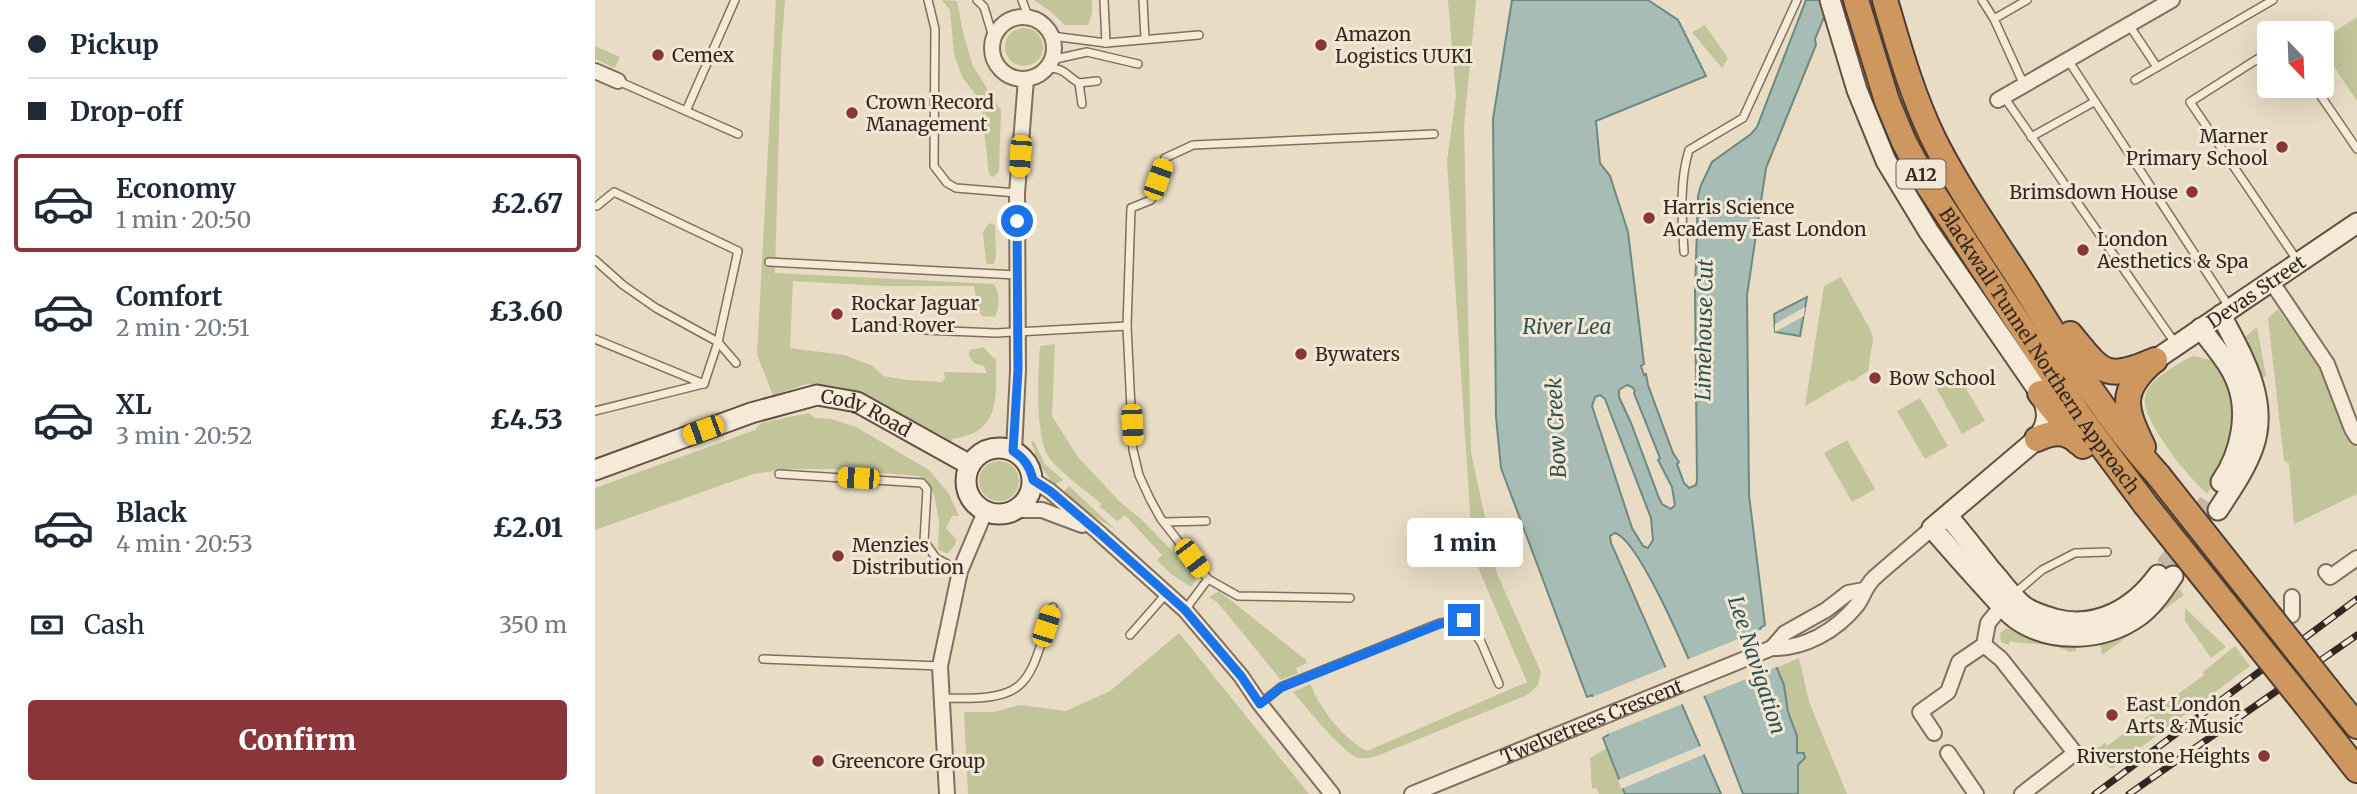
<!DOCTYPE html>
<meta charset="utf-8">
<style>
:root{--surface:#fff;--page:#f6f6f7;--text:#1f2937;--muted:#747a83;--line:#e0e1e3;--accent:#89353a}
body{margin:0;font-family:Merriweather,serif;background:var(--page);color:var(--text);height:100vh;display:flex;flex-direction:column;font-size:26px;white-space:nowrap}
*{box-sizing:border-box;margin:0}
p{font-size:23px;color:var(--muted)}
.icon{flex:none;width:38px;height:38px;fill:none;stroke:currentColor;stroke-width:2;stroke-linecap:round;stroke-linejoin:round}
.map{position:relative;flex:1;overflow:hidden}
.sheet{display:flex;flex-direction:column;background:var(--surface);width:595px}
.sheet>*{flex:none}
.guide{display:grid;align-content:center;height:154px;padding:0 28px;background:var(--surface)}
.needle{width:46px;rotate:157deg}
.controls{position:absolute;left:1662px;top:21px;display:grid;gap:14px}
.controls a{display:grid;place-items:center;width:77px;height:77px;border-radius:7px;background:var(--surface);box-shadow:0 7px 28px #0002;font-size:35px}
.end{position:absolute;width:32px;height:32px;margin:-16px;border:9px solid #1a73e8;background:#fff;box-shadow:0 0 0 4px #fff}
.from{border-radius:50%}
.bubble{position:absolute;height:49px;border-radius:7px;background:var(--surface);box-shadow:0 7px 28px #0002;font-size:23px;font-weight:800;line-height:49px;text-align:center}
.car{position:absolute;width:21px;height:42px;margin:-21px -10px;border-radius:9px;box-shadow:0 0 5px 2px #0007;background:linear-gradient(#f5c518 24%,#345 0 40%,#f5c518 0 76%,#345 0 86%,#f5c518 0)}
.guide b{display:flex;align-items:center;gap:24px;height:66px;font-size:26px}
.guide b+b{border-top:2px solid var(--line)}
.guide i{width:18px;height:18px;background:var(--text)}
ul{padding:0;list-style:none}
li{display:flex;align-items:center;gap:21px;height:98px;margin:0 14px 10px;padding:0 14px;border:4px solid transparent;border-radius:7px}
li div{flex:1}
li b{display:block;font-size:26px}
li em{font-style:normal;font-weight:800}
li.selected{border-color:var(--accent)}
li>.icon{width:63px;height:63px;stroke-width:1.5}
.pay{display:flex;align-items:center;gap:18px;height:77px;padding:0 28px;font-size:26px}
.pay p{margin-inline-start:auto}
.action{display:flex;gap:14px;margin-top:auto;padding:14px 28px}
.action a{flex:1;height:80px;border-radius:7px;background:var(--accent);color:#fff;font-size:28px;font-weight:800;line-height:80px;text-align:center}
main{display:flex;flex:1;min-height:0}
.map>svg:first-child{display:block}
.green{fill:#c2c59a}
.water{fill:#a6bcb5;stroke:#6e8981;stroke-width:2;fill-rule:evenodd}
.pier{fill:#e8dcc5}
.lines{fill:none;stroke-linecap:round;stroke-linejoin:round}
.secondary-tunnel{stroke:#c4b8a4;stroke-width:19;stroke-dasharray:19 10;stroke-linecap:butt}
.lane-casing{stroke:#816e5d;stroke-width:10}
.street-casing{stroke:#816e5d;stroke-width:18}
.secondary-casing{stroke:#635040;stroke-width:23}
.highway-casing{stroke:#4f3d31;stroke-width:28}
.lane{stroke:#f4ead7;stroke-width:7}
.street{stroke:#f4ead7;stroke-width:14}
.secondary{stroke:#f4ead7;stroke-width:19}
.highway{stroke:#ce9760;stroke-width:24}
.rail-casing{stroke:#33281f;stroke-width:7}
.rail{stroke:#f1e7d4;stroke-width:4.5;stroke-dasharray:13;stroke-linecap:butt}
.highway-bridge-casing{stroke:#4f3d31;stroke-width:28;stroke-linecap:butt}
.highway-bridge{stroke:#ce9760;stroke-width:24}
.route{stroke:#1a73e8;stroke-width:9}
.poi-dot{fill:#89353a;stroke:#f1e7d4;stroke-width:2.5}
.labels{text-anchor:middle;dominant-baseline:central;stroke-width:6;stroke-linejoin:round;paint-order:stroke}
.shield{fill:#f1e7d4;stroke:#6c6155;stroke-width:2}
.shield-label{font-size:18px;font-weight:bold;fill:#33281f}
.poi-label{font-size:19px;fill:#33281f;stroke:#f1e7d4;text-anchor:start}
.street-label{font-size:19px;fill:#33281f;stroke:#f1e7d4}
.water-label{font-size:21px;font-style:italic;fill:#30514d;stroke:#f1e7d4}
</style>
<main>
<section class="sheet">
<div class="guide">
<b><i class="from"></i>Pickup</b>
<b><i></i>Drop-off</b>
</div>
<ul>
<li class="selected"><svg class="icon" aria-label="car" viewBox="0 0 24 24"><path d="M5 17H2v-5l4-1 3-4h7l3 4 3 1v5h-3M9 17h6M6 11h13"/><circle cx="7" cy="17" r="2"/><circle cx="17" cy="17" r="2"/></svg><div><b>Economy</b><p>1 min · 20:50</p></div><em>£2.67</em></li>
<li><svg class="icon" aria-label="car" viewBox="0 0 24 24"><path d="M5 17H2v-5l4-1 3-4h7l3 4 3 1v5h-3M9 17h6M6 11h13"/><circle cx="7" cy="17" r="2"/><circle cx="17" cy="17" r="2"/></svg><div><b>Comfort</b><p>2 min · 20:51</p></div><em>£3.60</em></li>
<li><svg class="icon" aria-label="car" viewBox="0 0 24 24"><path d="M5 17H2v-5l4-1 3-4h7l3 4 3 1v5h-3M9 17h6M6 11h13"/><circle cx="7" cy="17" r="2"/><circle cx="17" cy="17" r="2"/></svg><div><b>XL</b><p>3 min · 20:52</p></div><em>£4.53</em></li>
<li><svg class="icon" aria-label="car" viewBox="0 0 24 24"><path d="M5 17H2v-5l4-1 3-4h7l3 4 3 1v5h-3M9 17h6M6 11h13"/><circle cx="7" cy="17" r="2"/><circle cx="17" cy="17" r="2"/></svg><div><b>Black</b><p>4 min · 20:53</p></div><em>£2.01</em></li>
</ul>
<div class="pay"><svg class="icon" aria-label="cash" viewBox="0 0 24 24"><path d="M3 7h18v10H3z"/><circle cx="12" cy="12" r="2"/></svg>Cash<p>350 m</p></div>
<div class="action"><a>Confirm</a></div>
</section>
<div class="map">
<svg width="1762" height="794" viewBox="0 0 1762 794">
<rect width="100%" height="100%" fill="#e8dcc5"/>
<g class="green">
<path d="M181,0H190L186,55L180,273L399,284C405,294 405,307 400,317L387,316L383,309L379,286H289L198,281L195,348L249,355L278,366L288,376L312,380L347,382L350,378L349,372L392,373L389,366L379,363L374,356V350L389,347L396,356L401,359C401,399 406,432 357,439L356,442L327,428L269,393L240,386L212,384L178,395L162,355Z"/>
<path d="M347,0L362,1L369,36L378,66L406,111L404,171L399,177L394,175L386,101L367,77L359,54L355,10Z"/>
<path d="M439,0H497V13L493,25H470L455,11Z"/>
<path d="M853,0H881L869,126L876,452L902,574L946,672L943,685L932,695L782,756C777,757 770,759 765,758C751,757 709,705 698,692L715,684C726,709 747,738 772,751L932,682L878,556L852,161L861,96Z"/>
<path d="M1762,17V101L1727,49V40Z"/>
<path d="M1110,25L1133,58L1127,68L1097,32Z"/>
<circle cx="429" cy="47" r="19"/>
<path d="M0,46L25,57L20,68L0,59Z"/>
<path d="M394,223L400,225L401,256L399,264H391L388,232Z"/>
<path d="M1246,277L1276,331L1278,339L1273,371L1257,382L1255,380L1210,406L1229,286Z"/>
<path d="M1683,309L1726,369L1751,432L1762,448V494L1699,524L1694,463L1689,461L1673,318Z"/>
<path d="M1662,327L1671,376L1666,378L1650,337Z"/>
<path d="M460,344L457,416L483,457L525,502L546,519L600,574V581L596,587L576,574L562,560L567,555L530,515L522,521L504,506L507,504C492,492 463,471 453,456C440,434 443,372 445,346Z"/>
<path d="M1599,356L1614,360L1616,357C1624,363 1627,371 1630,380C1648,420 1636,460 1612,494C1592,474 1579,459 1564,435C1548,408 1540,392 1571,372C1580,366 1588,360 1599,356Z"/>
<path d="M1362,373L1390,421L1367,434L1340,386Z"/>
<path d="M1325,398L1353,446L1330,459L1302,411Z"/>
<path d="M214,413L219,418L236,419L261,427L334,470L354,494L364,516H357L351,528L361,539L360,545L352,554L343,549L344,522L339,494L324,476L237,469H194L158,474L0,530V488L160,430L166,423Z"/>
<path d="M1252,440L1280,489L1257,502L1229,453Z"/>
<path d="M439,441L450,464L468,480L459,485L443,462L436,442Z"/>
<circle cx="404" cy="481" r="20"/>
<path d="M474,486L521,530L482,506L467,493Z"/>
<path d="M1582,586L1589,595L1507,655L1505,643Z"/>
<path d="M624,591L711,660L712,663L701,668L703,673L686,680L622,602L614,597Z"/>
<path d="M1590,608L1631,647L1616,658L1591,622H1590Z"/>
<path d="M1412,628L1453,643L1480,646L1481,651L1474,652C1456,641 1435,646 1415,641L1414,645L1406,642L1405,633Z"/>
<path d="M584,633L714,794H373L369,712H399L425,705L471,711L515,691Z"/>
<path d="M1640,646L1655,666L1517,769L1502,759L1497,752L1510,743L1512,746L1609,675L1608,672Z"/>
<path d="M1204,658L1214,702L1252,794H1203V765L1210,758L1209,754L1202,753C1202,735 1198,730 1194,713C1189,696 1189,686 1181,668Z"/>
<path d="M1012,748L1030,794H1004L1001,788L997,789L995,758Z"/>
</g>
<g class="water">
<path d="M917,0H1053L1083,20L1111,76L1001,121L1005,163L1015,176L1033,232L1049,364L1046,366L1049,375L1051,374L1053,385L1078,453L1084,462L1082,464L1089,483L1094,488L1101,485L1102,481L1100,291L1103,196L1106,185L1117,162L1156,134L1162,127L1211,0H1236L1220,39L1221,45L1171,168L1152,295L1154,495L1170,625L1165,628L1189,685L1193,712L1202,736V753H1209L1210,758L1203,765V794H1148C1133,754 1053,543 1020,533L1015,536L1016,543L1126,794H1030L1008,738L1013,735L997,695L992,697L906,468L901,417L898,119ZM1032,385L1037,387L1040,391L1039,393L1065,458L1063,460L1077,487L1080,505L1076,509L1067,504L1064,498L1036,423L1024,397V390ZM1005,395L1010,399L1056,518L1058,540L1053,548L1048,546L1037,528L997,406L1000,397Z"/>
<path d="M1212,297L1205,336L1180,332L1179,314Z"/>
</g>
<g class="pier">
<path d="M1210,307L1209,316L1180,332V324Z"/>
<path d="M1173,627L1169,630L1184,666L1106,697L1091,660Z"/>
<path d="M1074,666L1090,703L1005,737L1009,734L995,699L990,700Z"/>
<path d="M1108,745L1112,753L1026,789L1023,780Z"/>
</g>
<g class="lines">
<path class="secondary-tunnel" d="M1570,566L1615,499"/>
<g class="lane-casing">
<g id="lane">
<path d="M333,0L340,29L339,166L352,183L361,188L422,193"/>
<path d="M382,0L389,7L398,37"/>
<path d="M427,0L433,16"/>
<path d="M509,0L511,43"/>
<path d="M548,0L550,39"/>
<path d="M1387,0L1399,19"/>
<path d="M1534,25L1562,67"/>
<path d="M457,36L511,43L604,35"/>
<path d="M1675,51L1595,102L1702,260"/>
<path d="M456,60L492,52L543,64"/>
<path d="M1473,60L1635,308"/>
<path d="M451,68C471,68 470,75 484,83L487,104"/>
<path d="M1540,80L1678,0"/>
<path d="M23,81L143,134"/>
<path d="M484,83L502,81"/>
<path d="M1429,85L1399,19L1432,0"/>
<path d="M1719,86L1762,149"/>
<path d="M1409,97L1580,343"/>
<path d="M91,111L140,0"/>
<path d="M1436,137L1499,102"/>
<path d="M2,206L19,192L143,251L123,342L109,384"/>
<path d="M1089,252C1087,218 1084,182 1094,150L1148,118L1202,0"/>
<path d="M0,260L28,285L61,308L123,342L141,363"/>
<path d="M174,262L422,275"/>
<path d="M305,329L401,333L532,326"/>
<path d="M0,339L109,384"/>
<path d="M0,411L108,384"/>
<path d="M184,474L327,483L332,489L329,541L341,558L365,571"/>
<path d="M569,522L611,521"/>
<path d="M1420,593L1447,570L1480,553L1512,552"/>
<path d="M755,598L643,596L613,579L566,519L555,499L544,475L538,450L532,326L536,208L556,200L570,158L598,145L839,134"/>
<path d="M590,610L613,579"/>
<path d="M535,635L571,594"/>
<path d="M168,659L345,666"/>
<path d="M347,698C437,701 432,686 458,607"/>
<path d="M665,704L686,687L845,623L869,620L886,642L904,684"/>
</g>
</g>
<g class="street-casing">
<g id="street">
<circle cx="428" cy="48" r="31"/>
<path d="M0,71L23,81"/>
<path d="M1403,100L1577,0"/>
<path d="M1676,281L1732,364L1757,429L1762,437"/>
<path d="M419,451L423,370L422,193L431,79"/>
<path d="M438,480L455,491L502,531L590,610L646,676L665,704L737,794"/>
<path d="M421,510H447L487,525"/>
<path d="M1731,572L1735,577L1762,558"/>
<path d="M1697,597V615"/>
<path d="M1389,645L1406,659L1480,753L1427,794"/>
<path d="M1177,648L1190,633L1231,610L1253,593L1269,590"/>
<path d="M1339,733L1325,712L1353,692L1364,662L1389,645L1393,623L1411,601"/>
<path d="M1353,753L1381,794"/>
<path d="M352,794L345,666L365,571L390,512"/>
<path id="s1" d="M817,794L1177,648C1209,649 1241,631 1262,605C1269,596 1269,588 1279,578C1298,561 1318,545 1337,528"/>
</g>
</g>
<g class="secondary-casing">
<g id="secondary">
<path d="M1235,0L1262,90L1291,161L1334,232L1445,393C1454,411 1454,423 1442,439L1337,528C1355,549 1373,569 1391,589C1400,599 1410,611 1421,619C1457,644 1509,641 1544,616C1558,606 1568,590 1578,576"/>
<path d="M1606,328C1617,345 1632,359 1640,378C1655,411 1646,453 1626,482"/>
<path id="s2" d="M1560,360L1762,223"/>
<circle cx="404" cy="481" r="33"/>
<path id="s3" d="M0,470L156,413L222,395L262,402L375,465"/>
<path d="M1623,510C1636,490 1650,470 1658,448C1675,401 1647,355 1626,315"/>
<path d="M1353,516C1368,534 1383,553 1397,571C1408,583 1417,597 1430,607C1439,613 1450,616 1460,619C1502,630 1539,608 1563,575"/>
</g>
</g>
<g class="highway-casing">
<g id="highway">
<path id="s4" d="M1261,0L1292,101L1309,142L1329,179L1486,418L1550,504"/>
<path d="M1290,0C1304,48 1317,95 1339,140C1365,192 1400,240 1431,289C1471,354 1512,419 1563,475"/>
<path d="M1475,334C1507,373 1510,382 1560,360"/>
<path d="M1445,393L1488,446"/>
<path d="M1442,439C1458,432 1470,430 1483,442"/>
<path d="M1548,447C1530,409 1523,392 1557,362"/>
<path d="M1733,690L1762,726"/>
<path d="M1712,706L1762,770"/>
</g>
</g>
<use href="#lane" class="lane"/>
<use href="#street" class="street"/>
<use href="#secondary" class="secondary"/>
<use href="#highway" class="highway"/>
<g class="rail-casing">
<g id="rail">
<path d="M1500,794L1762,599"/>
<path d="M1534,794L1762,635"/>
</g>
</g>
<use href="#rail" class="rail"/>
<g class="highway-bridge-casing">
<g id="highway-bridge">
<path d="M1563,475L1733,690"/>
<path d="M1550,504L1712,706"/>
</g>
</g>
<use href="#highway-bridge" class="highway-bridge"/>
</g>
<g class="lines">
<path class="route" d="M422,221L423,370L418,451C430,459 435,467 438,480L455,491L502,531L590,610L646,676L665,704L687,687L845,624L869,620"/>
</g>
<g class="poi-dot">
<circle cx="726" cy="45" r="7"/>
<circle cx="63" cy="55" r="7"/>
<circle cx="257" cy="113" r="7"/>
<circle cx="1687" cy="147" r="7"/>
<circle cx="1597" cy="192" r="7"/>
<circle cx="1054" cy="218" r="7"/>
<circle cx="1488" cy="250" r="7"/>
<circle cx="242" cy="314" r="7"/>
<circle cx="706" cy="354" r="7"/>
<circle cx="1280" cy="378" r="7"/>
<circle cx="243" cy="556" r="7"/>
<circle cx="1517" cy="715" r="7"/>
<circle cx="1669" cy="756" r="7"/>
<circle cx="223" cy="761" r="7"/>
</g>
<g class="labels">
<rect class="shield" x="1301.5" y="159.5" width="49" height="29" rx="5"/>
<g class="shield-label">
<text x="1326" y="174">A12</text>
</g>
<g class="poi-label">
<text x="740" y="34">Amazon<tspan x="740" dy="22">Logistics UUK1</tspan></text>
<text x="77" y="55">Cemex</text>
<text x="271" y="102">Crown Record<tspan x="271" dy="22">Management</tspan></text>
<text x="1673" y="136" text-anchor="end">Marner<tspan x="1673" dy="22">Primary School</tspan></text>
<text x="1583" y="192" text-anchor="end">Brimsdown House</text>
<text x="1068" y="207">Harris Science<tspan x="1068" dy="22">Academy East London</tspan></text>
<text x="1502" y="239">London<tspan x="1502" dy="22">Aesthetics &amp; Spa</tspan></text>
<text x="256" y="303">Rockar Jaguar<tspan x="256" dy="22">Land Rover</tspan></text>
<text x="720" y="354">Bywaters</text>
<text x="1294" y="378">Bow School</text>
<text x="257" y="545">Menzies<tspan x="257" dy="22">Distribution</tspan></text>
<text x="1531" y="704">East London<tspan x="1531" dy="22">Arts &amp; Music</tspan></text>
<text x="1655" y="756" text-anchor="end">Riverstone Heights</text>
<text x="237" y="761">Greencore Group</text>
</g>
<g class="street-label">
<text stroke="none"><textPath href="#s2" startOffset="122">Devas Street</textPath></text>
<text stroke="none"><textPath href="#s4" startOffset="399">Blackwall Tunnel Northern Approach</textPath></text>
<text stroke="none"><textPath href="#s3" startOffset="287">Cody Road</textPath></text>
<text stroke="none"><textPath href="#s1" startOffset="194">Twelvetrees Crescent</textPath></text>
</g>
<g class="water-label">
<text x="972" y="326">River Lea</text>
<text transform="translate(1109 330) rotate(-89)">Limehouse Cut</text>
<text transform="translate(961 428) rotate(-93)">Bow Creek</text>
<text transform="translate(1162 665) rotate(72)">Lee Navigation</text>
</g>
</g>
</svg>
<div class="controls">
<a><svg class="needle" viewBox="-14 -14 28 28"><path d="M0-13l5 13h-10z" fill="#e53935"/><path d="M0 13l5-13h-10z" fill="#747a83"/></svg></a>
</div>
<i class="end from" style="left:422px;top:221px"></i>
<i class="end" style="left:869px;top:620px"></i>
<div class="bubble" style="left:812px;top:518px;width:116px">1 min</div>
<i class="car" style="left:425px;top:156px;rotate:184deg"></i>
<i class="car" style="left:563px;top:179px;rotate:20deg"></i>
<i class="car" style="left:537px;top:425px;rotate:177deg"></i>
<i class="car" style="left:108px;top:430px;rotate:250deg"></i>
<i class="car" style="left:263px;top:478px;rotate:273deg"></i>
<i class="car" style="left:597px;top:558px;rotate:143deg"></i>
<i class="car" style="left:451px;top:626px;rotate:18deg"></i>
</div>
</main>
